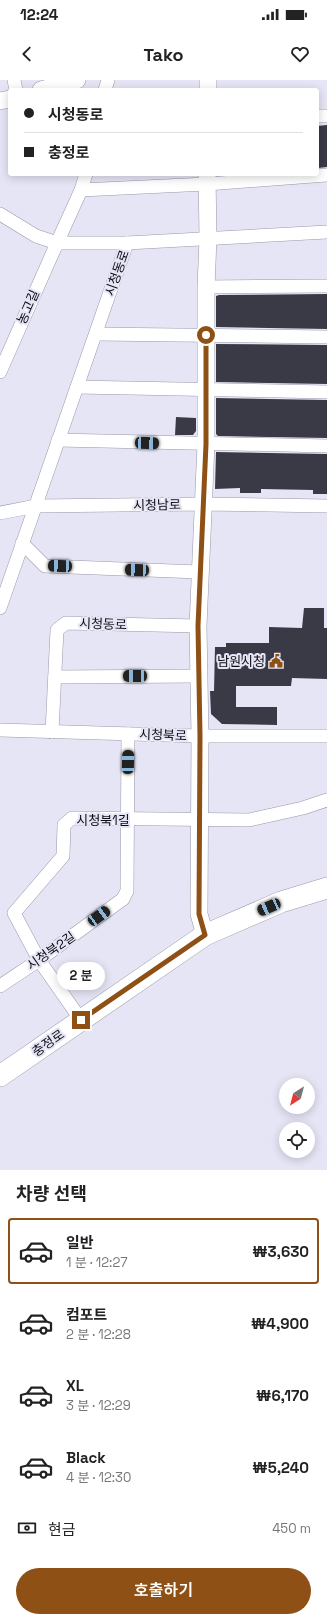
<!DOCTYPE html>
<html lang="ko">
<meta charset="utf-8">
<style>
:root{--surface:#fff;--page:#f2f2f2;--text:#222;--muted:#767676;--line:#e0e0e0;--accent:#8e5014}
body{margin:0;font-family:"Space Grotesk","Noto Sans KR",sans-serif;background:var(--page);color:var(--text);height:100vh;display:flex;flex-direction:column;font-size:15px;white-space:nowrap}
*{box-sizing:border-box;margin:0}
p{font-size:13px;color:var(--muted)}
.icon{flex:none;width:22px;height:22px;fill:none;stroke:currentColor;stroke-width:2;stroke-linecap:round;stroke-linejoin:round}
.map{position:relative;height:1090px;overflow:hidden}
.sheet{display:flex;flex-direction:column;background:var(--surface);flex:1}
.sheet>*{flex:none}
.banner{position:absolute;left:8px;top:8px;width:311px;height:88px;border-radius:4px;box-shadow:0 2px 10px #0003;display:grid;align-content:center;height:88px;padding:0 16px;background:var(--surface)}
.needle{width:26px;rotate:216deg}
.buttons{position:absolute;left:279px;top:998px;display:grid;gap:8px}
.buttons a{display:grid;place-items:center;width:36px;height:36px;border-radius:50%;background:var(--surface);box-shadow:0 2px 10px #0003;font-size:20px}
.end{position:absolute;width:18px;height:18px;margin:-9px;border:5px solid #8e5014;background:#fff;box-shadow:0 0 0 2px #fff}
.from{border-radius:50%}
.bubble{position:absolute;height:28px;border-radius:14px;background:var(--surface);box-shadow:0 2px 10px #0003;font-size:13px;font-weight:600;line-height:28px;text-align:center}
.car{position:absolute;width:12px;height:24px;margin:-12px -6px;border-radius:5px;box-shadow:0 0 3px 1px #0007;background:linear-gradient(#222 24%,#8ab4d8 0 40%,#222 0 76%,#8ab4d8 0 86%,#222 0)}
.banner b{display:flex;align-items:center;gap:14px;height:38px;font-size:15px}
.banner b+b{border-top:1px solid var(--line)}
.banner i{width:10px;height:10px;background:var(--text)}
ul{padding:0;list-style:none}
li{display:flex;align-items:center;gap:12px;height:66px;margin:0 8px 6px;padding:0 8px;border:2px solid transparent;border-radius:4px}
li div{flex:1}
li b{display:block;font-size:15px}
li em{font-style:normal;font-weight:600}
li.active{border-color:var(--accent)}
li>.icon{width:36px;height:36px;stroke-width:1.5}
h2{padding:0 16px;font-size:18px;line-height:48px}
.pay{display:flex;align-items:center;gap:10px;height:44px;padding:0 16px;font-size:15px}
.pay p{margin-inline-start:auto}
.button{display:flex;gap:8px;margin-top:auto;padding:8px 16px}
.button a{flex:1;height:46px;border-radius:24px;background:var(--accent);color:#fff;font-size:16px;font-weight:600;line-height:46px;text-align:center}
.status{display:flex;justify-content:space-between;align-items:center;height:28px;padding:0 20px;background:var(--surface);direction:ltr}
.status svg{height:11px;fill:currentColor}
header{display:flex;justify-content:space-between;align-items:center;height:52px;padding:0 16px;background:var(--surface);font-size:18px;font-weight:600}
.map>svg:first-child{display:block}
.building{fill:#3a3a47}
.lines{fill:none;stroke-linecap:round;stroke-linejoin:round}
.minor-casing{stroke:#9998a8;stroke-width:14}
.tertiary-casing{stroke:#9998a8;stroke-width:18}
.primary-casing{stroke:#9998a8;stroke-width:22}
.minor{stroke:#fff;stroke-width:13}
.tertiary{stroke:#fff;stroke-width:17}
.primary{stroke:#fff;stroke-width:21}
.route{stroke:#8e5014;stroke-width:5}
.labels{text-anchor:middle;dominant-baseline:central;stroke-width:4;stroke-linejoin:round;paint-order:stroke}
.street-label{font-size:13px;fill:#0d0c12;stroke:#e6e5f6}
.poi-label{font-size:13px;fill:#0d0c12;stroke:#e6e5f6;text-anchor:end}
</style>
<div class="status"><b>12:24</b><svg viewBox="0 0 49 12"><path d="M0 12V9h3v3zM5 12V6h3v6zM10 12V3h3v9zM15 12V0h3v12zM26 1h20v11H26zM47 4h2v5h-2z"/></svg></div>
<header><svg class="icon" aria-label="back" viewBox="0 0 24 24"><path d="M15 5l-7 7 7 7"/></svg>Tako<svg class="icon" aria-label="heart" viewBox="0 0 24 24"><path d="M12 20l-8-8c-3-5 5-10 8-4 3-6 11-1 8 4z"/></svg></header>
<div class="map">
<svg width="327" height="1090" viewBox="0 0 327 1090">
<rect width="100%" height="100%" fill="#e6e5f6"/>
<g class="building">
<path d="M327,45V87L318,88L317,46Z"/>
<path d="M327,214V249L216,247V216L219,215Z"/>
<path d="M216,264L327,265V304L216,302Z"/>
<path d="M216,318L327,320V358L218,356L216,354Z"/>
<path d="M176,337L196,338V351L193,355H175Z"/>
<path d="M216,372L327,374V414H313V410L261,409V413H240V408L215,409Z"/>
<path d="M304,528H324V548H327V599L292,598L291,606H236V627H277V645L222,644L211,634L210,611H214L215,567H226V563H269V547L302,548Z"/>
</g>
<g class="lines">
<g class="minor-casing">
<g id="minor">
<path d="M14,0L16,10"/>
<path d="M105,10L108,0"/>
<path d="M317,36H327"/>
<path d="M86,94L81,110L57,163H127L327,152"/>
<path d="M81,110L207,104L327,95"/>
<path d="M0,134L36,156L57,163L0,292"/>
<path d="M206,207L327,206"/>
<path d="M97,254L327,257"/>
<path d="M77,307L327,312"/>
<path d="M58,360L327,366"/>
<path d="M0,433L36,426L202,424L327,426"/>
<path d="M22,463L45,486L199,492"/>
<path d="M0,528L127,163"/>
<path d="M55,597L199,596"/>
<path d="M0,650L200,656H327"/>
<path d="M52,652L57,550L66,543L198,546"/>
<path d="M0,906L39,880L123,819L127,811L128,654"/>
<path d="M81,940L39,880L14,833L63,776L64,745L72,738L249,740L303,728L327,720"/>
</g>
</g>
<g class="tertiary-casing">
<g id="tertiary">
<path d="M208,0V10"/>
<path d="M41,10L77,0"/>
<path d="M0,21L10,19"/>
<path d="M205,855L199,834L200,656L198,546L206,364V207L208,159L207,94"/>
</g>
</g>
<g class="primary-casing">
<path id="primary" d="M0,996L205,855L281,822L327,808"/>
</g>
<use href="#minor" class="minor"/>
<use href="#tertiary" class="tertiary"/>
<use href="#primary" class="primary"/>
</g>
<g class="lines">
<path class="route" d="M81,940L205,855L199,834L200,656L198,546L206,364V255"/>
</g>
<defs>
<g id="civic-bare" transform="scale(1.08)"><path d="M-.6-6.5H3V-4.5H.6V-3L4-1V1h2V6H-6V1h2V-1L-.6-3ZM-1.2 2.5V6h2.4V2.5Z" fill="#8e5014" stroke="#e6e5f6" stroke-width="2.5" paint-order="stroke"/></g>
</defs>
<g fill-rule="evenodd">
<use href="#civic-bare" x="276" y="581"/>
</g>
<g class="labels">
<g class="street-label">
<text transform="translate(117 193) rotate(-71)">시청동로</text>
<text transform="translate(28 227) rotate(-66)">농고길</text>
<text transform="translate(157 425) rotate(-1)">시청남로</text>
<text transform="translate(103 544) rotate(2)">시청동로</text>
<text transform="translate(163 655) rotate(2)">시청북로</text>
<text x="103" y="740">시청북1길</text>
<text transform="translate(51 871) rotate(-35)">시청북2길</text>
<text transform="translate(48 963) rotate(-35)">충정로</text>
</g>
<g class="poi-label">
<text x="265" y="581">남원시청</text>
</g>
</g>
</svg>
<div class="buttons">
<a><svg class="needle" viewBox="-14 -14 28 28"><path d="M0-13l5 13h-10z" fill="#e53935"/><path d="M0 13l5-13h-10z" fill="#767676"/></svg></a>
<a><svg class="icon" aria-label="locate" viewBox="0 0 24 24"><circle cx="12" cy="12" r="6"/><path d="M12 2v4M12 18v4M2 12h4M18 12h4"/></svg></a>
</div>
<i class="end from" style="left:206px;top:255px"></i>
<i class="end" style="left:81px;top:940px"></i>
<div class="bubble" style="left:57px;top:882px;width:48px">2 분</div>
<i class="car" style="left:147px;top:363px;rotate:92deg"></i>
<i class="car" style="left:60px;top:486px;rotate:272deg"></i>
<i class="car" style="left:137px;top:490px;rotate:272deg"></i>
<i class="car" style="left:135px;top:596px;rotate:270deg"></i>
<i class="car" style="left:128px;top:682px;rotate:1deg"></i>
<i class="car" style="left:269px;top:827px;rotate:246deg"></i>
<i class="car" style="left:99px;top:836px;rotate:54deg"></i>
<div class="banner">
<b><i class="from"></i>시청동로</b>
<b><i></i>충정로</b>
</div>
</div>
<section class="sheet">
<h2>차량 선택</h2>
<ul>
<li class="active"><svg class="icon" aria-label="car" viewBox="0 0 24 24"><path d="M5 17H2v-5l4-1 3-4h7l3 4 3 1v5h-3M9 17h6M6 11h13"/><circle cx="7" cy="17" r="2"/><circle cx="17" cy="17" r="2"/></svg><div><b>일반</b><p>1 분 · 12:27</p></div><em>₩3,630</em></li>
<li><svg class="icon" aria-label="car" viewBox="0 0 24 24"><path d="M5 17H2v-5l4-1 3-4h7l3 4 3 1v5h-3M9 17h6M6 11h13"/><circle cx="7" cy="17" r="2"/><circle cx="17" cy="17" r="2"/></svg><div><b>컴포트</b><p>2 분 · 12:28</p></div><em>₩4,900</em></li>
<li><svg class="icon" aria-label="car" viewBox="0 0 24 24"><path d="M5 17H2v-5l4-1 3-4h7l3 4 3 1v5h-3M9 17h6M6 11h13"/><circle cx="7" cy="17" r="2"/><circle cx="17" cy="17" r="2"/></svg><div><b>XL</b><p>3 분 · 12:29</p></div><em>₩6,170</em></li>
<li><svg class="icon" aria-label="car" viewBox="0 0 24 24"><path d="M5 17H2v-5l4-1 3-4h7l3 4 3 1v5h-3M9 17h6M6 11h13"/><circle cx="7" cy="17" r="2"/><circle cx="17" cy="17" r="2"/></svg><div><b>Black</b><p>4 분 · 12:30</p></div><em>₩5,240</em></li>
</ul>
<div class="pay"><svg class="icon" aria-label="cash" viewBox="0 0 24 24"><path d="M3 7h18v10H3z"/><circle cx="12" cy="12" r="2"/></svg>현금<p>450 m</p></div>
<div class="button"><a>호출하기</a></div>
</section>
